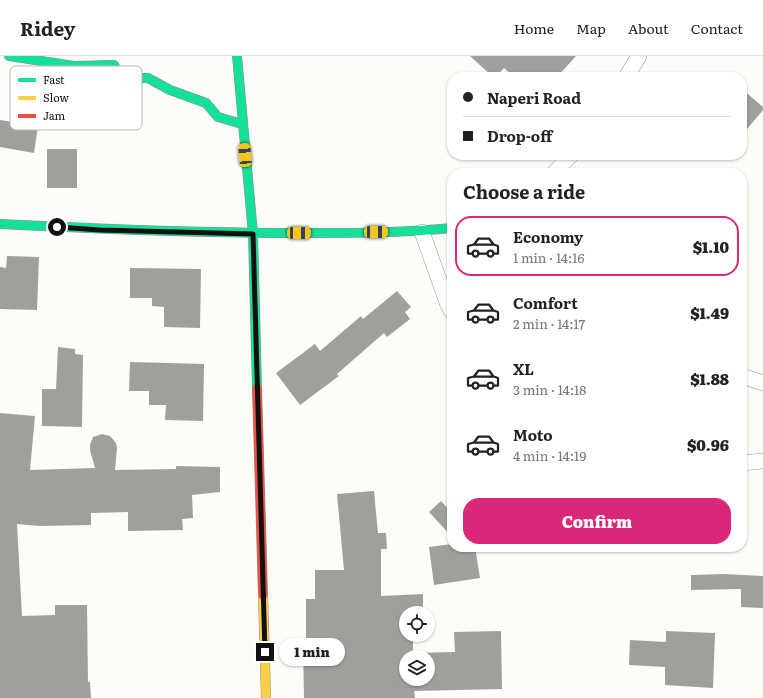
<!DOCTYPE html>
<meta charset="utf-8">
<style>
:root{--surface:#fff;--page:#f6f6f6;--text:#222;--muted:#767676;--line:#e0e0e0;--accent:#db2777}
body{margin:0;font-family:Literata,serif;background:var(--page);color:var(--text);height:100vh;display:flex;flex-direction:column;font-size:15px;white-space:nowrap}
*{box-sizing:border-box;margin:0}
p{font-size:13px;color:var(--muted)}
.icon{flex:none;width:22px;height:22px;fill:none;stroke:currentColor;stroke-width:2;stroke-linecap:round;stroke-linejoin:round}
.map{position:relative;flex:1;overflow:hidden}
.panel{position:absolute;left:447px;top:112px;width:300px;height:384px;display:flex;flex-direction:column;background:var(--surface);border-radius:16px;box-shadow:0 1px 3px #0004}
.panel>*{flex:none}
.banner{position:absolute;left:447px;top:16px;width:300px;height:88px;border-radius:16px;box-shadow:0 1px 3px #0004;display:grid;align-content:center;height:88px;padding:0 16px;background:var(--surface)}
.controls{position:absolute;left:399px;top:550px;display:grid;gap:8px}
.controls a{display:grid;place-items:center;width:36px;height:36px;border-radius:50%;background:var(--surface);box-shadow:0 1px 3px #0004;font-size:20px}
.end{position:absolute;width:18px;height:18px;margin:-9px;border:5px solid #111;background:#fff;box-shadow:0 0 0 2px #fff}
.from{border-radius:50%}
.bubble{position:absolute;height:28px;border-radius:14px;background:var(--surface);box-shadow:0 1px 3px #0004;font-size:13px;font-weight:800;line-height:28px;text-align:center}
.car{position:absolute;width:12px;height:24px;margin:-12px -6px;border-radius:5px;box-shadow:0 0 3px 1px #0007;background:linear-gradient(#f5c518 24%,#345 0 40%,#f5c518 0 76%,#345 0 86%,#f5c518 0)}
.banner b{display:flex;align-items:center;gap:14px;height:38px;font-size:15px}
.banner b+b{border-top:1px solid var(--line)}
.banner i{width:10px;height:10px;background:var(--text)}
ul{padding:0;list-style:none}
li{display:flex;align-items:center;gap:12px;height:60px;margin:0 8px 6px;padding:0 8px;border:2px solid transparent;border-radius:16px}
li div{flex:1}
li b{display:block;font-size:15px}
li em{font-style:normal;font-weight:800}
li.selected{border-color:var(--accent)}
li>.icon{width:36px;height:36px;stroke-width:1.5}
h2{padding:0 16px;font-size:18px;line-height:48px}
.action{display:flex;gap:8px;margin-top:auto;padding:8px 16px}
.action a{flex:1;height:46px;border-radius:16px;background:var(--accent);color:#fff;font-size:16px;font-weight:800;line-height:46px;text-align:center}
header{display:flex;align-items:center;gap:24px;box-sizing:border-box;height:56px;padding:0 20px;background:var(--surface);border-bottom:1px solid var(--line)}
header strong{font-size:19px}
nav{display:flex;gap:22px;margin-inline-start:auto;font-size:14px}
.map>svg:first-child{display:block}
.building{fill:#a19f9c;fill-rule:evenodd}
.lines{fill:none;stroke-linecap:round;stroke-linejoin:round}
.street-casing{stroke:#979795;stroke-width:16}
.fast-casing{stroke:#8e8d8b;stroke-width:10}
.slow-casing{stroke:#8e8d8b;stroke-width:10}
.jam-casing{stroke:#8e8d8b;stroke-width:10}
.street{stroke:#fffffe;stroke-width:15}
.fast{stroke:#16e098;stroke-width:9}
.slow{stroke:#ffcf43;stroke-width:9}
.jam{stroke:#f24e42;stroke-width:9}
.route{stroke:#111;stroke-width:5}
.key{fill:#fff;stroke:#b8b8b8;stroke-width:1}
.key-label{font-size:11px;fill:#111}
</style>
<header>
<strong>Ridey</strong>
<nav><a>Home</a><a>Map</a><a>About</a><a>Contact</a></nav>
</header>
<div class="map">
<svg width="763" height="642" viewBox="0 0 763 642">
<rect width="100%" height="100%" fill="#fdfcf7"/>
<g class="building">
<path d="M470,0H576L557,21H514L504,12L496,21H493Z"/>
<path d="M742,33L763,51V54L742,79Z"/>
<path d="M0,64L38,70L34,97L0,91Z"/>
<rect x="47" y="93" width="30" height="39"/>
<path d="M7,200L39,201L37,254L0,253V211L6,212Z"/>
<path d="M130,212L201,213L200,272L164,271V251L152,250V242H130Z"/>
<path d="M397,235L411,251L405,256L410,263L387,281L384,277L337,318L339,320L300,349L276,317L315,288L320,295L361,260L363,263Z"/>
<path d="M58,291L75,293V298L83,299L82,371L42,370V333H56Z"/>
<path d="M130,306L204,308L203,365L165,364L166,349H149V335H129Z"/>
<path d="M0,357L35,360L30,414L95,412L90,394V389L93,381L102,378L110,380L116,387L117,392L115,414L176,413V410L220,411V436L192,439L193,462L182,463L183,474L128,475V456L91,457V469L40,470L17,468L22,560L55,559V549H87L88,626H90L91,642H0Z"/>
<path d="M374,435L378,477H386L387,493H381V540L423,538V557H406V579H413V597L455,596L454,576L501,575L502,633L414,635L415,642H304L303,588H306V543H315V514H344L337,438ZM406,601H428V623H406Z"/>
<path d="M441,445L452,457V481L429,456Z"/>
<path d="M452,488V491H475L480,522L434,529L429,491Z"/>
<path d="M724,518L763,520V552L741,551V533L691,534V519Z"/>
<path d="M666,575L715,577L713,632L665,629V611L629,609L630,584L666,586Z"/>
</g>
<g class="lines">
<g class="street-casing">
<g id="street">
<path d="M626,21L639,0"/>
<path d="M554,117L571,99"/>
<path d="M422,176L448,249L452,256"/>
<path d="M742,320L763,327"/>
<path d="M742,407L763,405"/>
</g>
</g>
<g class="fast-casing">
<g id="fast">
<path d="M9,0L74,10L114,9L121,22H148L170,34L206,47L218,61L242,68"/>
<path d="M237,0L253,178L257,332"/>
<path d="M0,168C99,173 198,177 297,177C349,177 401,177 452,172"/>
</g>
</g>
<g class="slow-casing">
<path id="slow" d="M263,539L266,642"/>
</g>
<g class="jam-casing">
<path id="jam" d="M257,332L263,539"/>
</g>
<use href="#street" class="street"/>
<use href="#fast" class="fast"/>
<use href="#slow" class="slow"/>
<use href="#jam" class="jam"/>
</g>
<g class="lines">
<path class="route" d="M57,171L100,174L253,178L265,596"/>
</g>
<rect x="10" y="10" width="132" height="64" rx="6" class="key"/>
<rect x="18" y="22" width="18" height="4" fill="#16e098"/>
<rect x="18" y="40" width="18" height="4" fill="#ffcf43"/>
<rect x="18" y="58" width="18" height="4" fill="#f24e42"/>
<g class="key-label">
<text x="43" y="28">Fast</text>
<text x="43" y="46">Slow</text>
<text x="43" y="64">Jam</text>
</g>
</svg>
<div class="controls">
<a><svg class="icon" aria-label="locate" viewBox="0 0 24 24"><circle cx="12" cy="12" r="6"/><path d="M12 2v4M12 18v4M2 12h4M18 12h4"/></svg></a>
<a><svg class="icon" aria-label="layers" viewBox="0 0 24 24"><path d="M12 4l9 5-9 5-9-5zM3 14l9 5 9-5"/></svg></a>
</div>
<i class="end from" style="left:57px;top:171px"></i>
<i class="end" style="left:265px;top:596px"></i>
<div class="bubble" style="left:279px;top:582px;width:66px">1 min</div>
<i class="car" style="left:245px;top:99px;rotate:355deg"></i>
<i class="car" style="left:376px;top:176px;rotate:89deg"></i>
<i class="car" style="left:299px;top:177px;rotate:90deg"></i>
<div class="banner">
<b><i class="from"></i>Naperi Road</b>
<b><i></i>Drop-off</b>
</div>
<section class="panel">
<h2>Choose a ride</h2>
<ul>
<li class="selected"><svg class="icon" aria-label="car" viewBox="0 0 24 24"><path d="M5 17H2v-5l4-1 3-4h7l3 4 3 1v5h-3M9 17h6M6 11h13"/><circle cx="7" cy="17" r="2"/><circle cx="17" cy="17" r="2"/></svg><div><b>Economy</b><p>1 min · 14:16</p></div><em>$1.10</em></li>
<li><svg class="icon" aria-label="car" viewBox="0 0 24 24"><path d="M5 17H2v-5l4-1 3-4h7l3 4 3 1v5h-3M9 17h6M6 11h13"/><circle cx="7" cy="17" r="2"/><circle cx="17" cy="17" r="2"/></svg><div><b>Comfort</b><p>2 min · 14:17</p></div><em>$1.49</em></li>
<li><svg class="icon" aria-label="car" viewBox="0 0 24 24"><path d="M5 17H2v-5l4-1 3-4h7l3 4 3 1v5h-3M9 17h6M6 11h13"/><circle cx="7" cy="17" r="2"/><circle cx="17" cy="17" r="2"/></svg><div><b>XL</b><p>3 min · 14:18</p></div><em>$1.88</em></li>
<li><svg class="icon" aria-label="car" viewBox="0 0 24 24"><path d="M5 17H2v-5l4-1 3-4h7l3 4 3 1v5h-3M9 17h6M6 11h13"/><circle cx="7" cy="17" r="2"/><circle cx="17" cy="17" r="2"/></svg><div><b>Moto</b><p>4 min · 14:19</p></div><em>$0.96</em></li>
</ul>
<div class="action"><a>Confirm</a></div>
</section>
</div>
